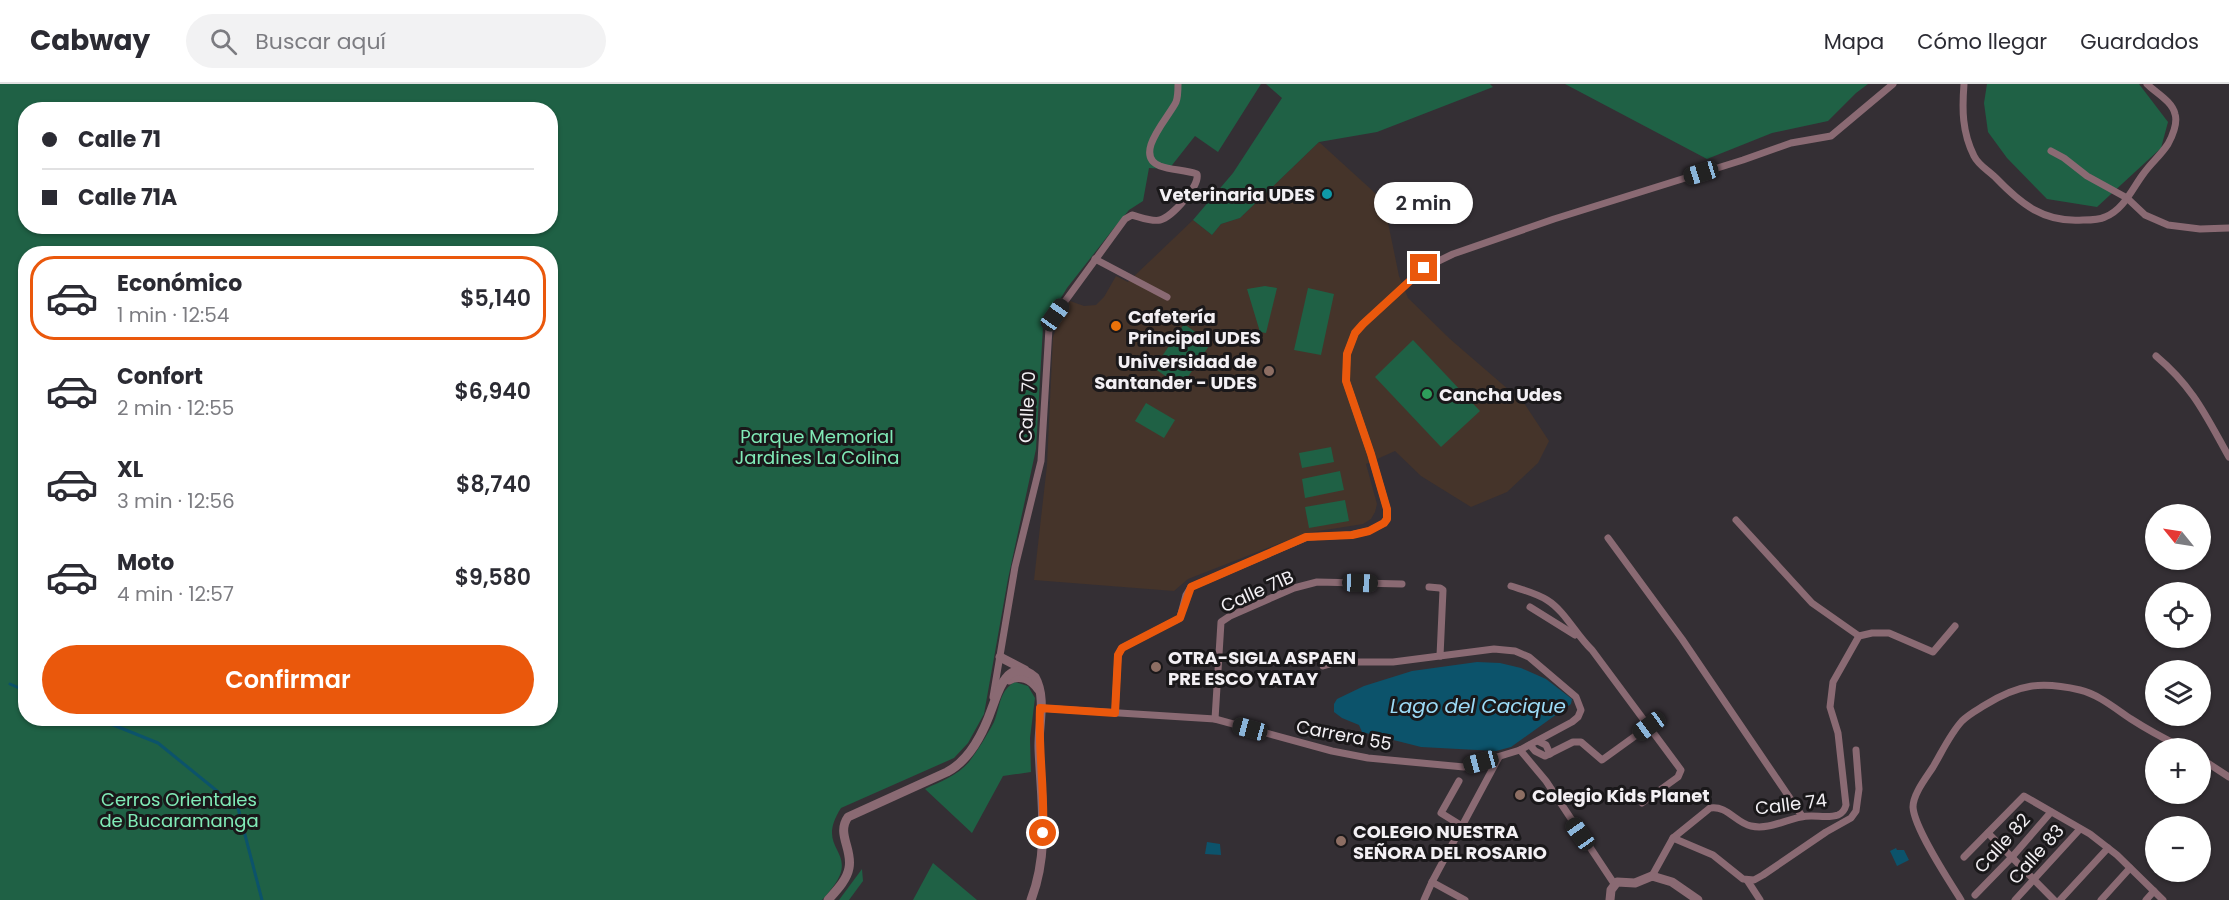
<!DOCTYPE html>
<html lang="es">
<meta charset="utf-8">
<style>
:root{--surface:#fff;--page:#f2f2f3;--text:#2b2b33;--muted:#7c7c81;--line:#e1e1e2;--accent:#ea580c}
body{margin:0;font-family:Poppins,sans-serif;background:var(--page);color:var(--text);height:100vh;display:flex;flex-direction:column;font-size:22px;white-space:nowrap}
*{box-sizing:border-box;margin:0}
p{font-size:20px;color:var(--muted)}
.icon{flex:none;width:33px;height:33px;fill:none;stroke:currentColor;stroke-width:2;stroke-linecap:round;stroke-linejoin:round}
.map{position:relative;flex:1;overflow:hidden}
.side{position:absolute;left:18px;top:162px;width:540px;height:480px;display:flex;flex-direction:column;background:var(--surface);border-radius:24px;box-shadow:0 2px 4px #0004}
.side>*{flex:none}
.hud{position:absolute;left:18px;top:18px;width:540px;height:132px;border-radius:24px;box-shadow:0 2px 4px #0004;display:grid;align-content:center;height:132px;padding:0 24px;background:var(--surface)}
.needle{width:39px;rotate:300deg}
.buttons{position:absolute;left:2145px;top:420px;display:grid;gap:12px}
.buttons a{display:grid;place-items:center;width:66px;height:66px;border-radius:50%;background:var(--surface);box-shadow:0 2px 4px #0004;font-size:30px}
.end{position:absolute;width:27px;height:27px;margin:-14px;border:8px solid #ea580c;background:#fff;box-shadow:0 0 0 3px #fff}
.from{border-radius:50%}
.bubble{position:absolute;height:42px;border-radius:21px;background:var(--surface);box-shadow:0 2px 4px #0004;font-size:20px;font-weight:600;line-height:42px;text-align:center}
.car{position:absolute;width:18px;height:36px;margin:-18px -9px;border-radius:8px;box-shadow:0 0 4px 2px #0007;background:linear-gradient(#222 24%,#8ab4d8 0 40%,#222 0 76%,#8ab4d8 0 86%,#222 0)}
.hud b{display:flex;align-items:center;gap:21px;height:57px;font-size:22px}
.hud b+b{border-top:2px solid var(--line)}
.hud i{width:15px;height:15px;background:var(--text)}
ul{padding:10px 0 0;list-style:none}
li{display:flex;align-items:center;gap:18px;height:84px;margin:0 12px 9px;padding:0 12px;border:3px solid transparent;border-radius:24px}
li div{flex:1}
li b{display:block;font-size:22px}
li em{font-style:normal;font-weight:600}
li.on{border-color:var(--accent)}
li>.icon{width:54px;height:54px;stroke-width:1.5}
.button{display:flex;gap:12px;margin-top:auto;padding:12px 24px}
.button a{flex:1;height:69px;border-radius:36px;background:var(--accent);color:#fff;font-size:24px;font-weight:600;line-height:69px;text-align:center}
header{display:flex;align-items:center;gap:36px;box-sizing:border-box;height:84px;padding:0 30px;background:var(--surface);border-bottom:2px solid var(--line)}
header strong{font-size:28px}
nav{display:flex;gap:33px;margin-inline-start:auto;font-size:21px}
.search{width:420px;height:54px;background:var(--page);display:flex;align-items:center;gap:15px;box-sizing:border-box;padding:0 21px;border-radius:33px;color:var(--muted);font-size:22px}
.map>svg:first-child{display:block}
.education{fill:#45342a}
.green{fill:#1f6145;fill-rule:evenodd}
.water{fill:#0c536b}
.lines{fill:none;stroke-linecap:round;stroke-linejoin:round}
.stream{stroke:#0c536b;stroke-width:3}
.minor{stroke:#8a6a73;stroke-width:7}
.tertiary{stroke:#8a6a73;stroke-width:9}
.route{stroke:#ea580c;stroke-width:8}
.culture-dot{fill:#0f9aa8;stroke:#1a181a;stroke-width:2}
.food-dot{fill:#e8710a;stroke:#1a181a;stroke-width:2}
.education-dot{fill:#8d6e63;stroke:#1a181a;stroke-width:2}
.leisure-dot{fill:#2e9e5b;stroke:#1a181a;stroke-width:2}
.labels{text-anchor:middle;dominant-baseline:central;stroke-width:6;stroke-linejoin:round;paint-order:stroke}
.poi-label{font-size:18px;font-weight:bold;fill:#f3f0f4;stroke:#1a181a;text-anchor:start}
.street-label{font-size:18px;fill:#f3f0f4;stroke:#1a181a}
.park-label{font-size:18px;fill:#80ebb7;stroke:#1a181a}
.water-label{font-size:20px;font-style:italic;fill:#9cdbf7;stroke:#1a181a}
</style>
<header>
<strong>Cabway</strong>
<div class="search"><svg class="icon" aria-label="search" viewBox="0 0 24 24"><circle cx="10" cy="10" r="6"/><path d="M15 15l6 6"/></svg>Buscar aquí</div>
<nav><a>Mapa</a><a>Cómo llegar</a><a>Guardados</a></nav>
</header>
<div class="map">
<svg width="2229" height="816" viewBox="0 0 2229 816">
<rect width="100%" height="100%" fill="#342f34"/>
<path class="education" d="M1319,58L1375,109L1385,124L1399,192L1408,214L1450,255L1524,319L1549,357L1538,379L1507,408L1471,423L1421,392L1395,367L1366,380L1377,420L1375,428L1371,435L1363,440L1306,449L1188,495L1174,507L1034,496L1047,381L1053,253L1059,235L1070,217L1084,222L1096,221L1104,213L1116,192L1128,198L1193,136L1212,151L1221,140L1240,134Z"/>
<g class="green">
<path d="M0,0H1261L1218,68L1195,52L1169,85L1149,84L1143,117L1129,126L1114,144L1067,204L1043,243L1036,365L1008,495L984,630L968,659L954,674L841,724C818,760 847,764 841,788C838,798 829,808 822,816H0ZM26,26H550V142H26ZM26,170H550V634H26Z"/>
<path d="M1266,0H1490L1493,3L1377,48L1319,58L1240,134L1221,140L1212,151L1193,136L1233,89L1282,14Z"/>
<path d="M1565,0H1868L1856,9L1828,37L1772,49L1707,75Z"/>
<path d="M1987,0H2139L2168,38L2161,64L2097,123L2047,115L2007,74L1988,48L1984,19Z"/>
<path d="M1265,202L1277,204L1266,249L1260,248L1247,205Z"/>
<path d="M1308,204L1334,210L1321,271L1294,266Z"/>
<path d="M1184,240L1211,259L1181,303L1154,284Z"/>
<path d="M1413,256L1480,327L1441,363L1375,293Z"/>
<path d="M1146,319L1175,336L1164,354L1135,337Z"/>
<path d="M1331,363L1334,378L1302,384L1299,369Z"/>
<path d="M1340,387L1344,406L1305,414L1302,395Z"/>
<path d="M1345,416L1349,437L1309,444L1305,423Z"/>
<path d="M1015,598L1028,602L1035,614L1030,654L1031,688L1003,692L972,749L925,705C941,697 957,692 969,678C978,666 987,651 994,638C1000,624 999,606 1015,598Z"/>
<path d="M933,779L977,816H913Z"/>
<path d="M862,785L863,797L849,816H839Z"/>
</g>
<g class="water">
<path d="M1477,578L1500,579L1521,584L1546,595L1572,615L1571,620L1511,663L1496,667L1421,663L1362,648L1359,641L1342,634L1334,628V620L1337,615L1364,602L1412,587Z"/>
<path d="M1207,758L1220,760L1221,771L1205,770Z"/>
<path d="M1896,764L1897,766H1904L1909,776L1897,782L1890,767Z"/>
</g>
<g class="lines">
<g class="stream">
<path d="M10,600L26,607"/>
<path d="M96,634L158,659L238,724L262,816"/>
</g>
<g class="minor">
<path d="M1964,0C1962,25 1962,48 1974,72C1979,82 1988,86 1996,94C2021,120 2044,139 2083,136C2090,136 2099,136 2105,133C2124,126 2133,103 2144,89C2151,79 2161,71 2168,60C2172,53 2178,39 2175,30C2172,17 2156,9 2147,0"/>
<path d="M2051,67L2064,74L2087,92L2127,114L2145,131L2168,141L2200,145L2229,144"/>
<path d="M1095,175L1167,213"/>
<path d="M2156,272C2194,304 2206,332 2229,373"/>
<path d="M1736,436L1812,519L1859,552L1872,549H1889L1933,568L1955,542"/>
<path d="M1608,454L1682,555L1802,732"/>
<path d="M1511,502C1523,506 1536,509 1547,516C1565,527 1576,551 1592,566L1681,686L1678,693L1642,719"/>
<path d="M1429,503L1440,504L1443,506L1440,572"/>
<path d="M1530,523L1575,551"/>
<path d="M993,613L1015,483L1041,377L1049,244L1055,231L1125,135L1132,131C1140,133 1152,138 1160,136C1172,133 1200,102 1197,90C1185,86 1171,86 1160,82C1132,71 1169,33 1176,18C1178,13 1178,6 1178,0"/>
<path d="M1040,624L1215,635L1332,667L1368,674L1464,683L1520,666L1572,638L1578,633L1581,626L1576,613L1529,573L1515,567L1494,565L1393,578H1337L1323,582"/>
<path d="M1115,629L1118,571L1122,564L1180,534L1186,511L1191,503L1307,453L1351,451L1369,447L1384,439L1387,435V425L1371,370L1346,297L1347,270L1355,249L1363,240L1424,184L1453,170L1554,135L1743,76L1791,59L1831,52L1893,0"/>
<path d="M1215,635L1221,538L1230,532L1294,504L1317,498L1402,500"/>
<path d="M1538,657L1546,661L1550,670"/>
<path d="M1530,661L1535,667L1545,672L1573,658H1581L1602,676L1649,642"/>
<path d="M1520,666L1546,697L1615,801"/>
<path d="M2200,674L2229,693"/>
<path d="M1459,697L1441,729L1462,742"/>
<path d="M1988,749L2054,816"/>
<path d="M1673,754L1713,771L1743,795L1754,796L1763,791L1826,748L1851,734L1856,727L1859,705L1856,666"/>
<path d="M1964,773L2024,712L2090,750L2117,771L2163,816"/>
<path d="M1652,792L1673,754L1710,724C1727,721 1736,739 1751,742C1768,746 1785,736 1801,733C1813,730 1827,735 1838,731C1843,729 1845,725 1846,721L1838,649L1830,623L1833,598L1859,552"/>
<path d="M1747,796L1760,816"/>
<path d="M1432,798L1465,816"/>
<path d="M1975,811L2012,773L2051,728"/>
<path d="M1424,816L1432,798L1499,673"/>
<path d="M1961,816C1949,797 1914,744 1913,723C1913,710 1926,694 1933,683C1942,668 1950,650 1962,637C1969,630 1977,626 1985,621C2019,600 2041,597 2080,606C2098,610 2116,625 2131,635C2148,646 2165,655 2183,664"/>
<path d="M2015,816L2080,745"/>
<path d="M2060,816L2108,764"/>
<path d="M2101,816L2130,784"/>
<path d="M2146,816L2154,807"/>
</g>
<g class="tertiary">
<path d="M1000,573L1025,586"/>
<path d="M1009,596C1020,590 1031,595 1038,605"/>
<path d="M828,816C836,807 847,796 849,784C853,765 836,750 848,733L947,688C970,676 984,647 992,624C996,614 999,602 1006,594C1014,584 1026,585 1035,593C1047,614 1038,642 1039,665C1041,716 1050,767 1031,816"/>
<path d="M1610,816L1611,806L1617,798L1635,799L1652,792L1672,798L1698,816"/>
</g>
</g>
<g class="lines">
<path class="route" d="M1043,749C1045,707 1038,666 1040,624L1115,629L1118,571L1122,564L1180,534L1191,503L1306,453L1352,451L1369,447L1384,439L1387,435V425L1371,370L1346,297L1347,270L1355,249L1363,240L1424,184"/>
</g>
<circle class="culture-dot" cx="1327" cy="110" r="6"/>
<circle class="food-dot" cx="1116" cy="242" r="6"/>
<g class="education-dot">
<circle cx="1269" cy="287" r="6"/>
<circle cx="1156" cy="583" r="6"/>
<circle cx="1520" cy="711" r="6"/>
<circle cx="1341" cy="757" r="6"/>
</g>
<circle class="leisure-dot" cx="1427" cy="310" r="6"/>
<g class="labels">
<g class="poi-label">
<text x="1315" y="110" text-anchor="end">Veterinaria UDES</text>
<text x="1128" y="232">Cafetería<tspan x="1128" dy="21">Principal UDES</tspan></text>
<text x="1257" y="277" text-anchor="end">Universidad de<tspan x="1257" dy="21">Santander - UDES</tspan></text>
<text x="1439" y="310">Cancha Udes</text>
<text x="1168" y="573">OTRA-SIGLA ASPAEN<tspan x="1168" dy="21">PRE ESCO YATAY</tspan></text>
<text x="1532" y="711">Colegio Kids Planet</text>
<text x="1353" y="747">COLEGIO NUESTRA<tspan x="1353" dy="21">SEÑORA DEL ROSARIO</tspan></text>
</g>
<g class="street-label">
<text transform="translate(1027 323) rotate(-87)">Calle 70</text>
<text transform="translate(1257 507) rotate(-24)">Calle 71B</text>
<text transform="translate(1344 651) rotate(11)">Carrera 55</text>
<text transform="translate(1791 720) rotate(-7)">Calle 74</text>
<text transform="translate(2002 759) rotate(-48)">Calle 82</text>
<text transform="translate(2036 770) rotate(-48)">Calle 83</text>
</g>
<g class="park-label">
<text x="817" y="352">Parque Memorial<tspan x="817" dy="21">Jardines La Colina</tspan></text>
<text x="179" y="715">Cerros Orientales<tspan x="179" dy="21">de Bucaramanga</tspan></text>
</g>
<g class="water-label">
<text x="1478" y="622">Lago del Cacique</text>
</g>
</g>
</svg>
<div class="buttons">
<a><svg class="needle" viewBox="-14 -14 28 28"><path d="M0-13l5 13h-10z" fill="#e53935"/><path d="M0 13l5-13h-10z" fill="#7c7c81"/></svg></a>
<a><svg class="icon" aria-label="locate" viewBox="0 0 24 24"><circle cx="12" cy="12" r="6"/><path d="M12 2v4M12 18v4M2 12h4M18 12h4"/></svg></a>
<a><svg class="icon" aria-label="layers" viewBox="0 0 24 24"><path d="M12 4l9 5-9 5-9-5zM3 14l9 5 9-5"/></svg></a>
<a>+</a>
<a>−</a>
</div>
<i class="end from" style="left:1043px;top:749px"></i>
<i class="end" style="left:1424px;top:184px"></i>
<div class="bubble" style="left:1374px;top:98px;width:99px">2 min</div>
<i class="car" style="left:1701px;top:89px;rotate:253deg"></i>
<i class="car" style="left:1055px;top:231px;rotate:35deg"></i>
<i class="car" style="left:1360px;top:499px;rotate:92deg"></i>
<i class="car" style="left:1649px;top:642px;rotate:234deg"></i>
<i class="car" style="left:1250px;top:645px;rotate:285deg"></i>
<i class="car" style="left:1481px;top:678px;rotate:255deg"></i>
<i class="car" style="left:1580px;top:750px;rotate:325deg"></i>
<div class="hud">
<b><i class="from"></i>Calle 71</b>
<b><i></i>Calle 71A</b>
</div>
<section class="side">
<ul>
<li class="on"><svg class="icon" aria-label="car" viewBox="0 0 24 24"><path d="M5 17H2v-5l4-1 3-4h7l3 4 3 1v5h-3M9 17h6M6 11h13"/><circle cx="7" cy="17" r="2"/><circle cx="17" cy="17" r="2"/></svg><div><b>Económico</b><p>1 min · 12:54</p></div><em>$5,140</em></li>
<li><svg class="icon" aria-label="car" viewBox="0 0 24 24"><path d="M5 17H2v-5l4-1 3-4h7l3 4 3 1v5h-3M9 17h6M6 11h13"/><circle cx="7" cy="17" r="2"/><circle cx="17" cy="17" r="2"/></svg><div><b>Confort</b><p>2 min · 12:55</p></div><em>$6,940</em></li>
<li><svg class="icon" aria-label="car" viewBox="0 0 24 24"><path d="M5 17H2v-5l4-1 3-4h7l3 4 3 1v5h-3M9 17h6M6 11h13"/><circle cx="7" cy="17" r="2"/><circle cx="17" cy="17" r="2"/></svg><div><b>XL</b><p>3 min · 12:56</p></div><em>$8,740</em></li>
<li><svg class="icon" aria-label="car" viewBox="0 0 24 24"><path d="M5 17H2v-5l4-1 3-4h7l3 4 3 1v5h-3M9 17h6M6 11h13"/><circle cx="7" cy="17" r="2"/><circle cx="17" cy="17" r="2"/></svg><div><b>Moto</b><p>4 min · 12:57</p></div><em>$9,580</em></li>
</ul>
<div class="button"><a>Confirmar</a></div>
</section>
</div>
